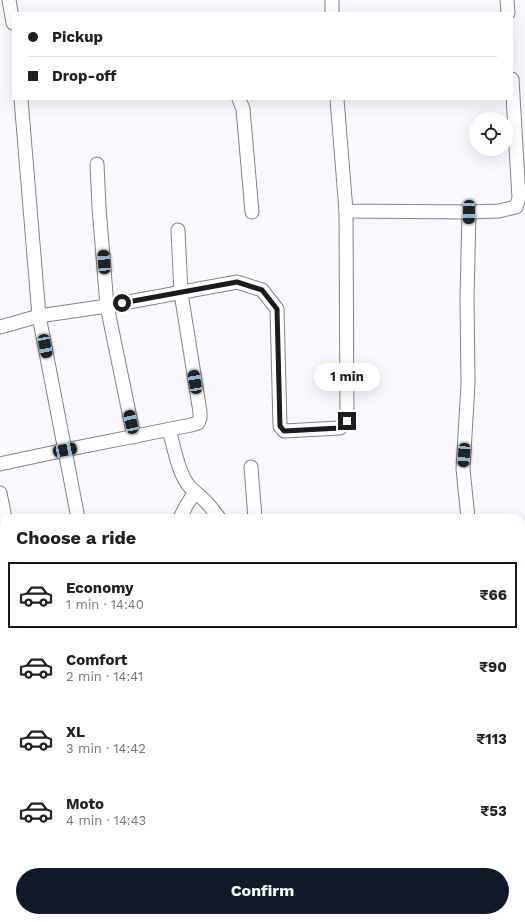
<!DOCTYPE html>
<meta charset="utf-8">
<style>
:root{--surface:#fff;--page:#f2f2f2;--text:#202124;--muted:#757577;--line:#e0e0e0;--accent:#111827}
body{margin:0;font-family:"Work Sans",sans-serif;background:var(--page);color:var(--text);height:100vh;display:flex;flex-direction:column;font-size:15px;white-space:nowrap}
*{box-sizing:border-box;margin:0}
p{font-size:13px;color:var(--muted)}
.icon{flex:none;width:22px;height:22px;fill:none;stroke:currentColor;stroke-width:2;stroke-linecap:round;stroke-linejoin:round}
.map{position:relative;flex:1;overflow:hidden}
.sheet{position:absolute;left:0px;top:514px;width:525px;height:408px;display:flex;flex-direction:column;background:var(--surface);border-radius:12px 12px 0 0;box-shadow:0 4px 16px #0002}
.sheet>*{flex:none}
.banner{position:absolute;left:12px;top:12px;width:501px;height:88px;border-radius:0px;box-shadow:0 4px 16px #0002;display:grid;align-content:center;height:88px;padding:0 16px;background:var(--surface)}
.tools{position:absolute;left:469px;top:112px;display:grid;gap:8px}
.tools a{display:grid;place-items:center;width:44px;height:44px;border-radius:50%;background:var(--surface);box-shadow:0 4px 16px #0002;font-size:20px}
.end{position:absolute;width:18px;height:18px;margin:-9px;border:5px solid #1d1b1e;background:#fff;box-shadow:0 0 0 2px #fff}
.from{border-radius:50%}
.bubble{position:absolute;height:28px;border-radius:14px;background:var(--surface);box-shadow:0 4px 16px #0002;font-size:13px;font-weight:700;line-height:28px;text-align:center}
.car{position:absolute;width:12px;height:24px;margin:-12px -6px;border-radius:5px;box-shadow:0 0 3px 1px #0007;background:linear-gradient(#222 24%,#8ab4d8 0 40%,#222 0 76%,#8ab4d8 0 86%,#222 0)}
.banner b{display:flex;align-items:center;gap:14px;height:38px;font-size:15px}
.banner b+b{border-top:1px solid var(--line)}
.banner i{width:10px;height:10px;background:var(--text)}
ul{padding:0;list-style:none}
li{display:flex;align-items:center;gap:12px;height:66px;margin:0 8px 6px;padding:0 8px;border:2px solid transparent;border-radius:0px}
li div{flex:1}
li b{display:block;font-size:15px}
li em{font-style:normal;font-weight:700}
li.on{border-color:var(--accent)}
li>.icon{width:36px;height:36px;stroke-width:1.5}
h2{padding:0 16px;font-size:18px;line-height:48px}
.primary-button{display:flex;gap:8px;margin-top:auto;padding:8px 16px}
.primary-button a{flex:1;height:46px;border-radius:24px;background:var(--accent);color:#fff;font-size:16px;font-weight:700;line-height:46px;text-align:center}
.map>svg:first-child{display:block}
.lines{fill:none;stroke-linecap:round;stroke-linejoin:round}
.minor-casing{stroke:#848187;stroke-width:15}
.tertiary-casing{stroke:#848187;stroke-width:18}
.primary-casing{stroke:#848187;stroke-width:22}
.minor{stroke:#fff;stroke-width:13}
.tertiary{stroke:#fff;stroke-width:16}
.primary{stroke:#fff;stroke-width:20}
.route{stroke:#1d1b1e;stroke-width:5}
</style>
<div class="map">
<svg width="525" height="922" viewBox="0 0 525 922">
<rect width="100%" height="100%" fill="#fbf7fe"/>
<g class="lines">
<g class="minor-casing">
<g id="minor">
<path d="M9,0L13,23"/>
<path d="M332,0V13"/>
<path d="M507,0L508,13"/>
<path d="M21,99L39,316L78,518"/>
<path d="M239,99L243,109L252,212"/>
<path d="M337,99L346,211L469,212L499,211L516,207L519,198L512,79"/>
<path d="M97,164L99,207L107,306L134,437"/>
<path d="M0,327L39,316L107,306L237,282L262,290L277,309L280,426L284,431L340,428L347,421L346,211"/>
<path d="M169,430C174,446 178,473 189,486C194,492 202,497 207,503C212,508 215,513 219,518"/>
<path d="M0,464L65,450L191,425L198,423L200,418V412L181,293L178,230"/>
<path d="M251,467L255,518"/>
<path d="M0,493L5,518"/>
<path d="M180,518L186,506L195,492"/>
<path d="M468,518L463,469L468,384L467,298L469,212"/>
<path d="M521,620L525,628"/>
<path d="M0,892L4,893"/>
<path d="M18,918L19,922"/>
<path d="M132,918L133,922"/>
<path d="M409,918V922"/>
</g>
</g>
<g class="tertiary-casing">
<g id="tertiary">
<path d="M521,646H525"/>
<path d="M0,696H4"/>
<path d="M521,714L525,713"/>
<path d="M0,769L4,768"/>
</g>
</g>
<g class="primary-casing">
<g id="primary">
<path d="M521,668L525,667"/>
<path d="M521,699H525"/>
<path d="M0,721H4"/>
<path d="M0,752H4"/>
</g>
</g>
<use href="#minor" class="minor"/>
<use href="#tertiary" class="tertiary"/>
<use href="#primary" class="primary"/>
</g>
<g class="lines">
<path class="route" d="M122,303L237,282L262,290L277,309L280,426L284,431L340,428L347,421"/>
</g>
</svg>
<div class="tools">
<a><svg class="icon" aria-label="locate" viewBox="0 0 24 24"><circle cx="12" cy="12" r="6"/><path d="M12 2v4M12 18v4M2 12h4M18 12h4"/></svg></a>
</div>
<i class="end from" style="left:122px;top:303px"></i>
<i class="end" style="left:347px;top:421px"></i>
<div class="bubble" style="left:314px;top:363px;width:66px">1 min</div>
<i class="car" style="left:469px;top:212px;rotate:181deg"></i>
<i class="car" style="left:104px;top:262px;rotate:356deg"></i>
<i class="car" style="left:45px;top:346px;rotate:169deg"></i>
<i class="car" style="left:195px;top:382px;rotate:351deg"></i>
<i class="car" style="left:131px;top:422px;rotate:348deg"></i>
<i class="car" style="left:65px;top:450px;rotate:79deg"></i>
<i class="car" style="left:464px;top:455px;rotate:184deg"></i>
<div class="banner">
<b><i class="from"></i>Pickup</b>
<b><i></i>Drop-off</b>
</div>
<section class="sheet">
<h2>Choose a ride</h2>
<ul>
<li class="on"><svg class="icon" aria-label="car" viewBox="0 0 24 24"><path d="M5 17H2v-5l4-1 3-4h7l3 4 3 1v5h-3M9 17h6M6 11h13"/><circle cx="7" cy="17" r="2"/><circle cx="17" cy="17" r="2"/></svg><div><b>Economy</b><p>1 min · 14:40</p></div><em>₹66</em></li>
<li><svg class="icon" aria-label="car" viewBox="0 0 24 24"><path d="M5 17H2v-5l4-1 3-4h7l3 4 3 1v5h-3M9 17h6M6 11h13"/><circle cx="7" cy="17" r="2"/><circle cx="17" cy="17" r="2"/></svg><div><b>Comfort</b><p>2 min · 14:41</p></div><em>₹90</em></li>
<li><svg class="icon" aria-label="car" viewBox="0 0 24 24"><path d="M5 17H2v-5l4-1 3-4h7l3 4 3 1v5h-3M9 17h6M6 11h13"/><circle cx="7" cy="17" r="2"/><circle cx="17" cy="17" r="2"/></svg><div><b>XL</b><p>3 min · 14:42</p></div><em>₹113</em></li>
<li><svg class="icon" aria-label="car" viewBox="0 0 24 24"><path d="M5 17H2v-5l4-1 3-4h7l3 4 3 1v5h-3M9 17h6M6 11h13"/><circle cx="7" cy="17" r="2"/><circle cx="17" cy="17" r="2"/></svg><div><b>Moto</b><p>4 min · 14:43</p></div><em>₹53</em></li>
</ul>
<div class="primary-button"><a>Confirm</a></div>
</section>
</div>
